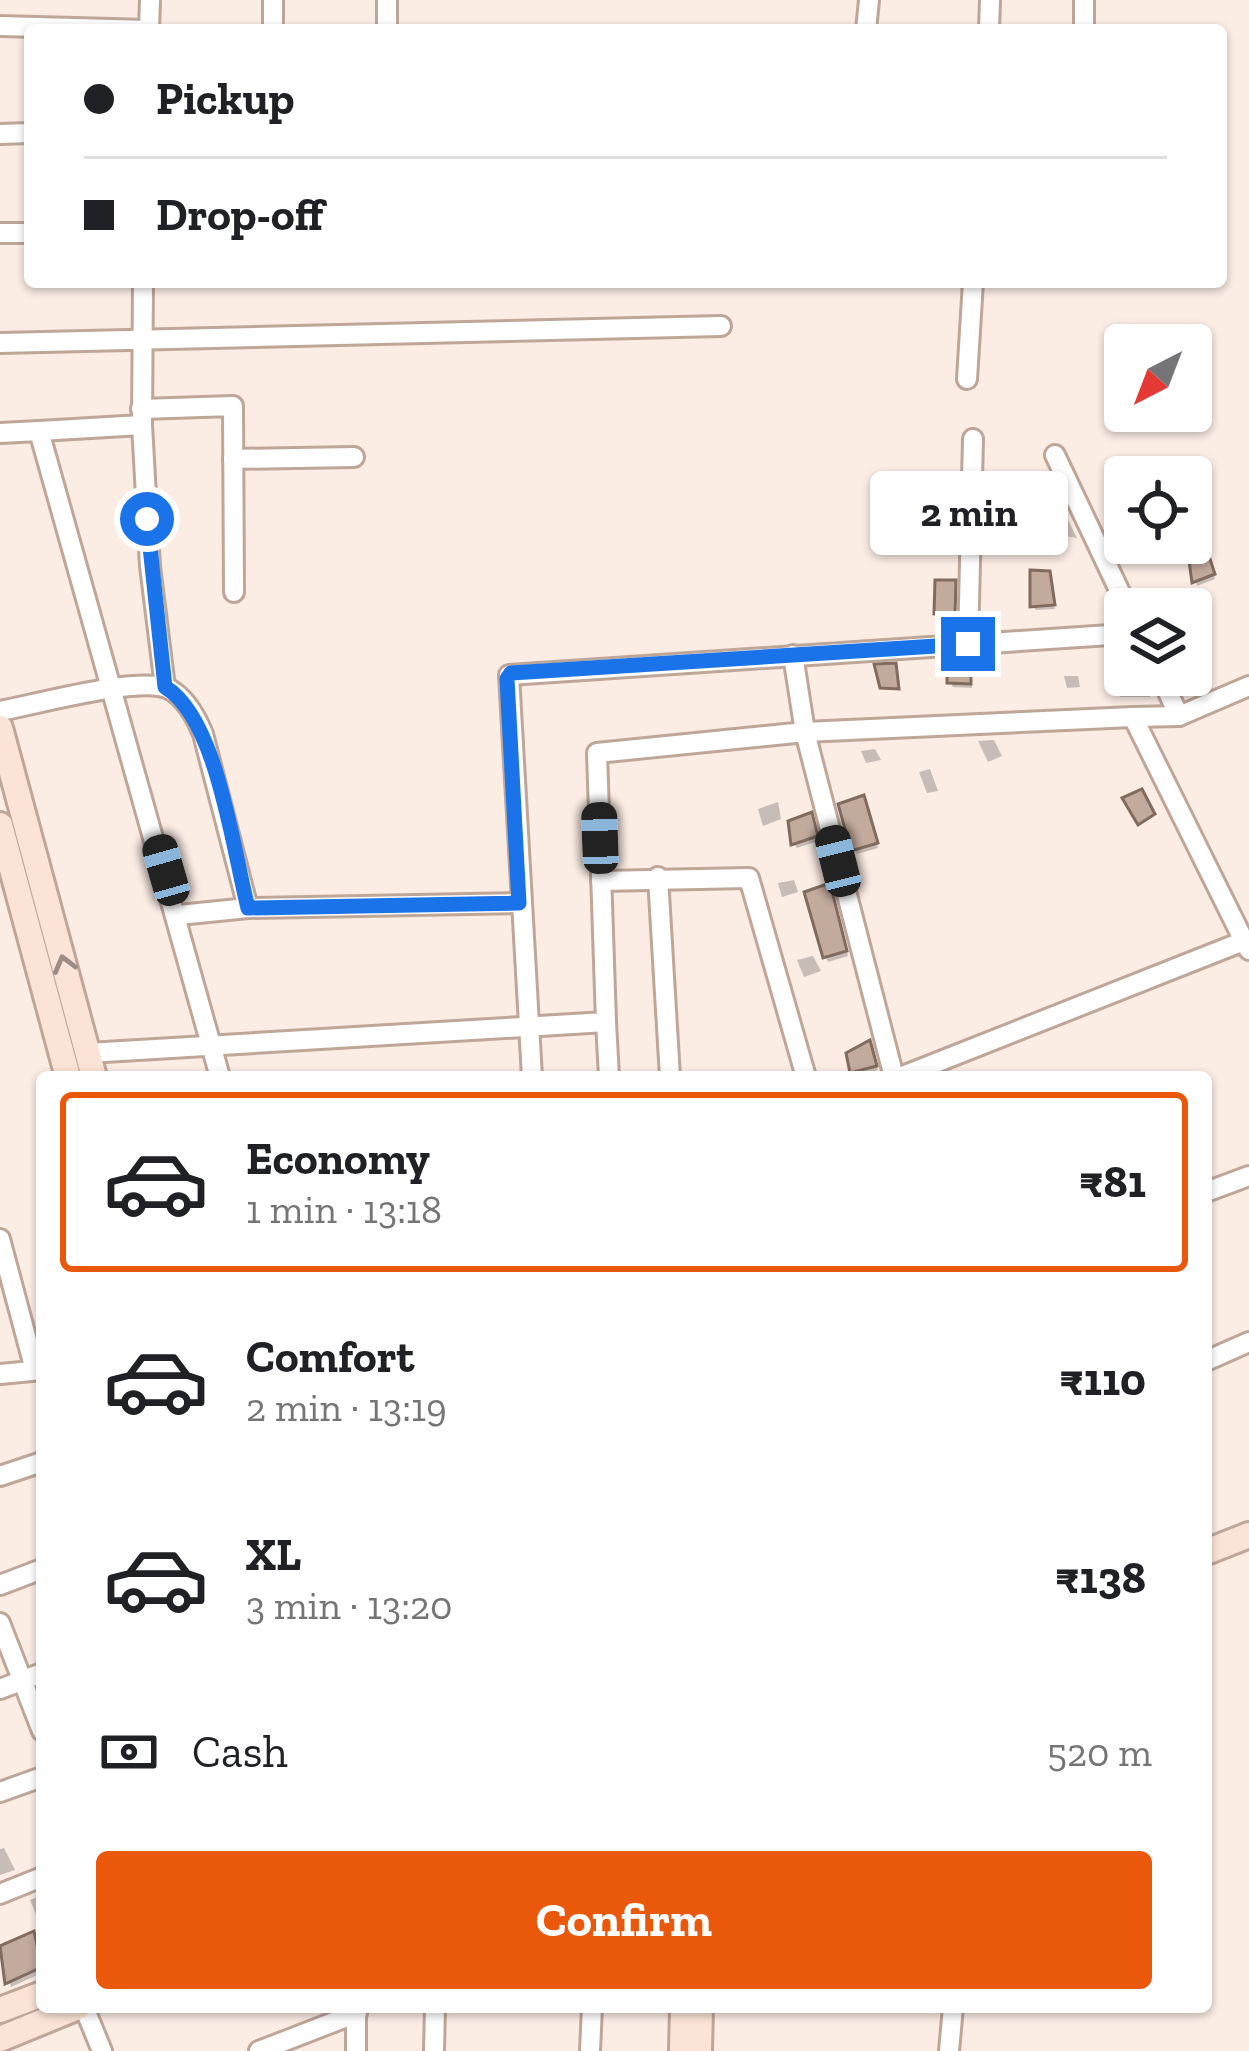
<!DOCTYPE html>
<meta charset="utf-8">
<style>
:root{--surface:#fff;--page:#f2f2f2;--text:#202124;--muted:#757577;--line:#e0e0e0;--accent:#ea580c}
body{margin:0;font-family:"Zilla Slab",serif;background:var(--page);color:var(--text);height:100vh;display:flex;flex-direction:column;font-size:45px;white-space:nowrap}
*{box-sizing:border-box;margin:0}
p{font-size:39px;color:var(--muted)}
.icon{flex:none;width:66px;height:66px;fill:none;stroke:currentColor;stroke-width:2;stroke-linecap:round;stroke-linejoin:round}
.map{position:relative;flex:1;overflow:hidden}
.drawer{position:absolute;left:36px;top:1071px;width:1176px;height:942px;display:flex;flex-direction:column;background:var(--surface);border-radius:12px;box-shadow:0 3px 9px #0004}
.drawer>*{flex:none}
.top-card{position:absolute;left:24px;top:24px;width:1203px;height:264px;border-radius:12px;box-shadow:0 3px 9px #0004;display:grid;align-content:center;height:264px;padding:0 60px;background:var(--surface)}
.needle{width:78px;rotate:222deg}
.tools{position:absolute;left:1104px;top:324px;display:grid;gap:24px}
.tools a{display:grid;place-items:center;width:108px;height:108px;border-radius:12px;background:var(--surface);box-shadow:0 3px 9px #0004;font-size:60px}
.end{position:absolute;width:54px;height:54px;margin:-27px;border:15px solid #1a73e8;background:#fff;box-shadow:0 0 0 6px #fff}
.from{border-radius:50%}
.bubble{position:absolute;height:84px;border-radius:12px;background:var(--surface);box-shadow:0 3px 9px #0004;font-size:39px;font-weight:700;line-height:84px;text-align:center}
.car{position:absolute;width:36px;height:72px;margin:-36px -18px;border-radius:15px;box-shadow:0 0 9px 3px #0007;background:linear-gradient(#222 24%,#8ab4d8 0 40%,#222 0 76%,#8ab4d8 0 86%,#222 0)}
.top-card b{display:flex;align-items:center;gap:42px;height:114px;font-size:45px}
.top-card b+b{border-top:3px solid var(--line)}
.top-card i{width:30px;height:30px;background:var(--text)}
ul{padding:21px 0 0;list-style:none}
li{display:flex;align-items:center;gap:36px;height:180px;margin:0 24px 18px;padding:0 36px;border:6px solid transparent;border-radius:12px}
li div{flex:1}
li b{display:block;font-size:45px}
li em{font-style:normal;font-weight:700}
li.active{border-color:var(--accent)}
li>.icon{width:108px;height:108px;stroke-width:1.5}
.pay{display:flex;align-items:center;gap:30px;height:132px;padding:0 60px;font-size:45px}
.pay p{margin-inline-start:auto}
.primary-button{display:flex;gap:24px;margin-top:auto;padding:24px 60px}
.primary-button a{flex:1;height:138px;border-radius:12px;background:var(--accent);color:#fff;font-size:48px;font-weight:700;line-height:138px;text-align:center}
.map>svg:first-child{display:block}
.shadow{fill:#0003}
.building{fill:#c2aa9d;stroke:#816b5e;stroke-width:3}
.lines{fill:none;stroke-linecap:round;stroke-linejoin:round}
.street-casing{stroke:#bea699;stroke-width:24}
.secondary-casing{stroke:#bea699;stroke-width:30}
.street{stroke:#fff;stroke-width:18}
.secondary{stroke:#fbe4d7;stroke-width:24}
.oneway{stroke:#9e8d84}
.route{stroke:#1a73e8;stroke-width:15}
</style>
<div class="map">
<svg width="1249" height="2051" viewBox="0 0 1249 2051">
<rect width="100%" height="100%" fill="#fbece4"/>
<g class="shadow">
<path d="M1005,25L1044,26L1046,30H1005Z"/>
<path d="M1057,496L1059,512H1064L1077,538L1064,536V513L1035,512L1032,507Z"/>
<path d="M1127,543H1146L1154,557L1141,564Z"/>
<path d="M1192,563L1211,564L1215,579L1197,586Z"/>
<path d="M1048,574L1055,609L1036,610L1033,606Z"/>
<path d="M954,583L956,620L940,619L937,614Z"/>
<path d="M970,661L972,688L953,687L950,682Z"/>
<path d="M1120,675H1147L1150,697H1120Z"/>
<path d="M1064,676H1078L1080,687L1067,688Z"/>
<path d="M994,740L1002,756L988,762L978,741Z"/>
<path d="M875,749L881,760L866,763L861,751Z"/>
<path d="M930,769L938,791L927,793L919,772Z"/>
<path d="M778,802L781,819L763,826L758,809Z"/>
<path d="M865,804L878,848L857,854L854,849Z"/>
<path d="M813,820L818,841L797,848L794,844Z"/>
<path d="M794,880L798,892L782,897L778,883Z"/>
<path d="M831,891L848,956L828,962L826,957Z"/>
<path d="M813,956L821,971L804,977L797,960Z"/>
<path d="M872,1048L878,1070L855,1077L853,1072Z"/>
<path d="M4,1848L15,1870L0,1875V1849Z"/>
<path d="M42,1895V1929L30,1900Z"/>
<path d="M33,1935L42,1954V1973L11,1987L0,1949Z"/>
</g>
<g class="building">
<path d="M1029,487L1056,488L1059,509L1029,508Z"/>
<path d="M1209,556L1215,574L1192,583L1189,561Z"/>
<path d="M1030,570L1050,571L1055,605L1030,607Z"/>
<path d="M935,580H956L955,616L934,614Z"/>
<path d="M971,658V684L947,683V659Z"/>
<path d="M896,663L899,689L880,688L874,664Z"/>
<path d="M1117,675H1147L1149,693L1115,692Z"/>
<path d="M1142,789L1155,814L1138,825L1122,798Z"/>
<path d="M864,795L878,843L851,851L838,804Z"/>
<path d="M812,812L818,836L791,845L788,821Z"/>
<path d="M830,883L847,951L823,958L804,892Z"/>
<path d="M870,1040L877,1066L850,1073L846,1053Z"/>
<path d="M34,1931L42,1967L5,1984L0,1946Z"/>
</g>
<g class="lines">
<g class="street-casing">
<g id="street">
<path d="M273,0V30"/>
<path d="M387,0V30"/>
<path d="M0,26L149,30"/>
<path d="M149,30L150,0"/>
<path d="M866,30L869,0"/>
<path d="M989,30L990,0"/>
<path d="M1084,30V0"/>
<path d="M0,134L30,133"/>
<path d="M0,233H30"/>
<path d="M143,282L142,425L150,566L165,687"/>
<path d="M0,343L721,326"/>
<path d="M967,379L973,282"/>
<path d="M141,409L233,406L234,592"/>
<path d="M39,431L142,425"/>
<path d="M0,433L39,431L220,1077"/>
<path d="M1055,455L1128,609"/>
<path d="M233,459L354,457"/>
<path d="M968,644L973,439"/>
<path d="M793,655L805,732L894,1077"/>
<path d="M1160,675L1179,716"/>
<path d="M0,711C34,705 141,675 169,689C186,698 196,717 203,734L248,908"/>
<path d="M658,877L670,1077"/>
<path d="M601,881L749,878L806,1077"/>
<path d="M179,915L248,908L519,903"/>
<path d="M1244,941L1133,717L1179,716L1249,686"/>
<path d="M606,1022L609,1077"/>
<path d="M88,1053L606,1022L597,753L805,732L1133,717"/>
<path d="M532,1077L509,675L1125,634"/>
<path d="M900,1077L1244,941L1249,950"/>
<path d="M1206,1192L1249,1176"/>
<path d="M0,1239L35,1370"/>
<path d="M1206,1361L1249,1342"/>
<path d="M0,1374L42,1370"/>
<path d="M0,1476L42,1462"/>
<path d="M0,1585L42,1569"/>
<path d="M0,1623L42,1731"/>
<path d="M0,1689L42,1673"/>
<path d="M0,1792L42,1777"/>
<path d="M0,1894L42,1877"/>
<path d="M84,2007L102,2051"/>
<path d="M356,2007V2051"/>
<path d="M259,2051L357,2013"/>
<path d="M434,2051L435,2007"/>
<path d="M590,2051L592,2007"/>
<path d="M949,2051L953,2007"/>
</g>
</g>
<g class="secondary-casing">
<g id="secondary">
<path d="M0,728L94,1077"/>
<path d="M0,825L68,1077"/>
<path d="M1206,1552L1249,1535"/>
<path d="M0,2010L42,1994"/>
<path d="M0,2039L78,2007"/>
<path d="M682,2051L683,2007"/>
<path d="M699,2051L700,2007"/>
</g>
</g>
<use href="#street" class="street"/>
<use href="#secondary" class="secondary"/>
</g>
<defs><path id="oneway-chevron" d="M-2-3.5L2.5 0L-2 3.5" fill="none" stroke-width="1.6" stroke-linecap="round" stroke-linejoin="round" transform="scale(3)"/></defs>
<use class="oneway" href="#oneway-chevron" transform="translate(64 964) rotate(-105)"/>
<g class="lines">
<path class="route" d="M147,519L165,687C217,718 233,850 248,908L519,903L507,679L511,673L968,644"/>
</g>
</svg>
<div class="tools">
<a><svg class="needle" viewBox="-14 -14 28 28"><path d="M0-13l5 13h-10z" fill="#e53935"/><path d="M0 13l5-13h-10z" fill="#757577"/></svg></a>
<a><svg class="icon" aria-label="locate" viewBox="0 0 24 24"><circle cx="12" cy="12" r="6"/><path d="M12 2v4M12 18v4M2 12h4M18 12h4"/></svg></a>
<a><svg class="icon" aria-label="layers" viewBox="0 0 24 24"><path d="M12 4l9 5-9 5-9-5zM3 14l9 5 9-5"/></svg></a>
</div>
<i class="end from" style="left:147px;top:519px"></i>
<i class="end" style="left:968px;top:644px"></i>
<div class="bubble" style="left:870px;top:471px;width:198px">2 min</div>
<i class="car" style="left:600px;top:838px;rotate:358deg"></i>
<i class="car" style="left:838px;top:861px;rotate:346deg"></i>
<i class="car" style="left:166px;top:870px;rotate:344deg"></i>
<div class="top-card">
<b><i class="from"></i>Pickup</b>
<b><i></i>Drop-off</b>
</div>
<section class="drawer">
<ul>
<li class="active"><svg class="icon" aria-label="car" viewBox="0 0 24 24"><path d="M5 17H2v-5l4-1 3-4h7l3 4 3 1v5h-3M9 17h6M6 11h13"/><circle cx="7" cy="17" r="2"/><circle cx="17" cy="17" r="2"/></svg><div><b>Economy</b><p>1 min · 13:18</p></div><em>₹81</em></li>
<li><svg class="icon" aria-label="car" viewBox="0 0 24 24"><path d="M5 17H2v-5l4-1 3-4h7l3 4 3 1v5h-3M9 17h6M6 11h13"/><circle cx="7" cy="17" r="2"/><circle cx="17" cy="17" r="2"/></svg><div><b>Comfort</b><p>2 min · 13:19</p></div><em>₹110</em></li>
<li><svg class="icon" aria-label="car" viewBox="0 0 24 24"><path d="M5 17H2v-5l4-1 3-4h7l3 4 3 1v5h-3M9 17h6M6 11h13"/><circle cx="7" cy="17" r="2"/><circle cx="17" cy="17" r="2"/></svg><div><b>XL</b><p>3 min · 13:20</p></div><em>₹138</em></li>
</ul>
<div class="pay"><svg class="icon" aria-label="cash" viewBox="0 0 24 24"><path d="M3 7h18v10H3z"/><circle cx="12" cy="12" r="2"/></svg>Cash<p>520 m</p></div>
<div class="primary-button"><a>Confirm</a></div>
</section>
</div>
